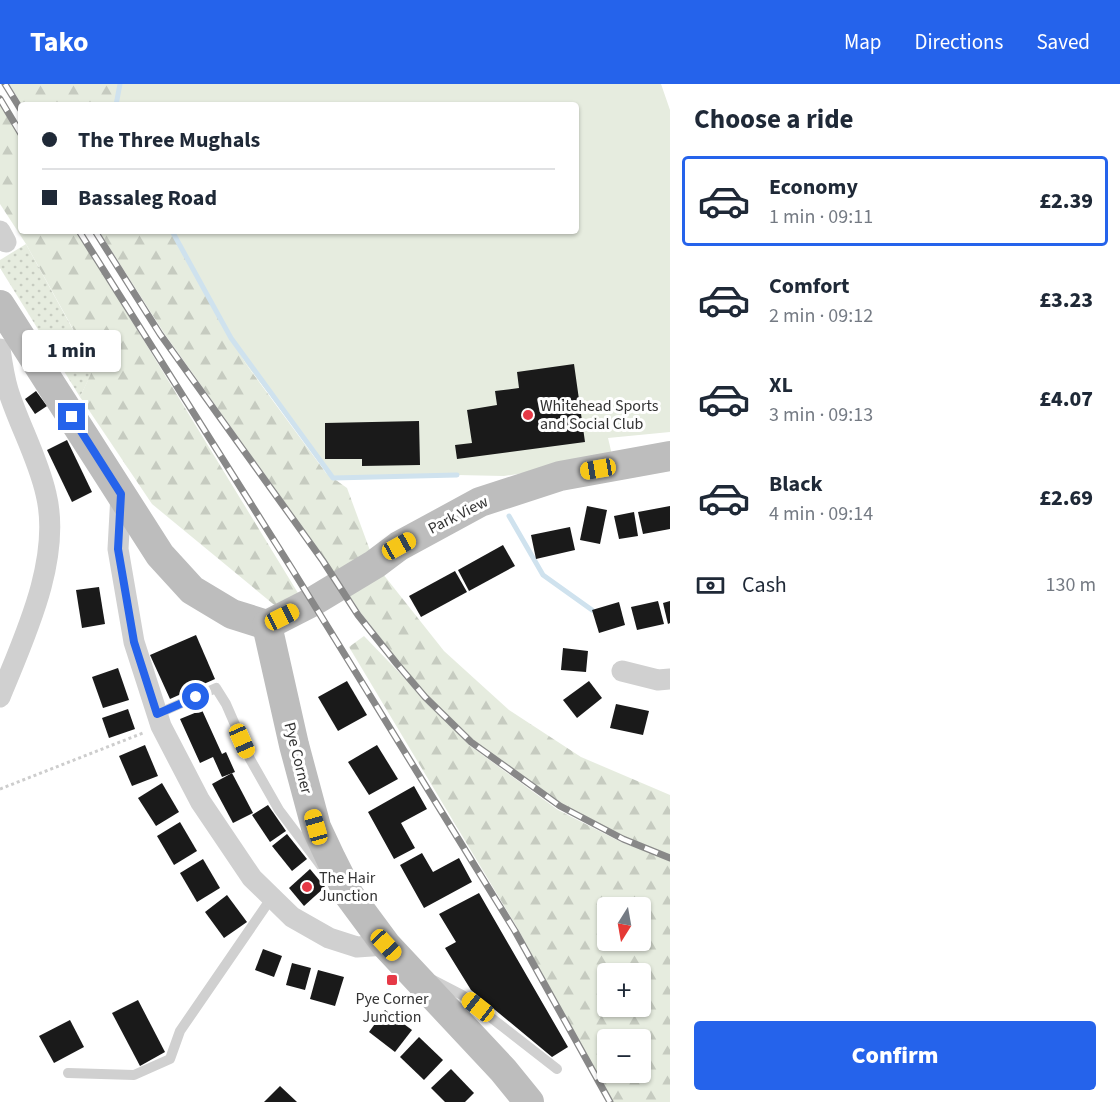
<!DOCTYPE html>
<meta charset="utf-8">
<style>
:root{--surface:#fff;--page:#f6f6f7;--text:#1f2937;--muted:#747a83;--line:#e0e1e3;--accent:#2563eb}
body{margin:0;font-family:"Source Sans 3",sans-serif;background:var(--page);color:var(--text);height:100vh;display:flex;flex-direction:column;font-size:22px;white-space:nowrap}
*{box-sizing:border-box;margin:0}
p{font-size:20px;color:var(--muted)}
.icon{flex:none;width:33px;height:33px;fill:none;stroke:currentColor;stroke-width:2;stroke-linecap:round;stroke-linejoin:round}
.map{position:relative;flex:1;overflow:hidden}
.details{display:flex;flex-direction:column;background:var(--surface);width:450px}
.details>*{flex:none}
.top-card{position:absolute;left:18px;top:18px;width:561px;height:132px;border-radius:6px;box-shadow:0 2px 4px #0004;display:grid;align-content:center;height:132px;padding:0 24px;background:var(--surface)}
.needle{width:39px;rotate:191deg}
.fabs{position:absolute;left:597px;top:813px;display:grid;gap:12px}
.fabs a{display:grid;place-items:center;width:54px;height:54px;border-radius:6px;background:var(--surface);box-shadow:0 2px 4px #0004;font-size:30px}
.end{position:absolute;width:27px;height:27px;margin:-14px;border:8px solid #2563eb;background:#fff;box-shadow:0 0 0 3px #fff}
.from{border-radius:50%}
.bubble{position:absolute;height:42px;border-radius:6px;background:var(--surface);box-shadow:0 2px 4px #0004;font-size:20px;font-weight:800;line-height:42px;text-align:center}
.car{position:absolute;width:18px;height:36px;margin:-18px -9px;border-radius:8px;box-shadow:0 0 4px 2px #0007;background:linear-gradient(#f5c518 24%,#345 0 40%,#f5c518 0 76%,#345 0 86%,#f5c518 0)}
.top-card b{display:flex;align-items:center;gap:21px;height:57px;font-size:22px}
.top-card b+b{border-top:2px solid var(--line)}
.top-card i{width:15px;height:15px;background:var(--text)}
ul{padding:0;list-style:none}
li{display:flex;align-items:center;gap:18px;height:90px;margin:0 12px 9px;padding:0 12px;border:3px solid transparent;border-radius:6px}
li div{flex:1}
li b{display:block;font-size:22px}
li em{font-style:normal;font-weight:800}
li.current{border-color:var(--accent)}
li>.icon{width:54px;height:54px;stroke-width:1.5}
h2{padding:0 24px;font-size:27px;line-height:72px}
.pay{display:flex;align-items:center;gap:15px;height:66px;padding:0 24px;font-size:22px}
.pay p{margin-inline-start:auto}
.button{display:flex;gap:12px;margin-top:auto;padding:12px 24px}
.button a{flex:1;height:69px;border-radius:6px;background:var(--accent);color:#fff;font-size:24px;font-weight:800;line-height:69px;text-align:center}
header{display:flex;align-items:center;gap:36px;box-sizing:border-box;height:84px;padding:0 30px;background:var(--accent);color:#fff}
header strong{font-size:28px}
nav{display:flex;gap:33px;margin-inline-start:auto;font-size:21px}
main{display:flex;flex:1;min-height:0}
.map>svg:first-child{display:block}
.grass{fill:url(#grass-dots)}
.forest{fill:url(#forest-firs);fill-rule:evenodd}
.pitch{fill:#e6ecdf}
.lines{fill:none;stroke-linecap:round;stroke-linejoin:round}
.stream{stroke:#cfe2ee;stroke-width:5}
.building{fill:#1a1a1a}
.path{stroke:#cdcdcd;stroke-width:3;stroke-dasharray:3 3;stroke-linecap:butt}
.lane{stroke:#d0d0d0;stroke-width:10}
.street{stroke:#d0d0d0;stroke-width:21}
.secondary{stroke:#bdbdbd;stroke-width:30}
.rail-casing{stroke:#888;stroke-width:7}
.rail{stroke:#fff;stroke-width:4.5;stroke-dasharray:14;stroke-linecap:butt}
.route{stroke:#2563eb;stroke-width:8}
.poi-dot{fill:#e63946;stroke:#fff;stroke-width:2}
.labels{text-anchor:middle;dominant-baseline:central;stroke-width:6;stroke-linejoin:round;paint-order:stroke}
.poi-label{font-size:16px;fill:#333;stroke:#fff;text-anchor:start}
.street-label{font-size:16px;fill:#333;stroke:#fff}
</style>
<header>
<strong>Tako</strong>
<nav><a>Map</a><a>Directions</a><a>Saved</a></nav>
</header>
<main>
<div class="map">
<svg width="670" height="1018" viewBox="0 0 670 1018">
<defs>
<pattern id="grass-dots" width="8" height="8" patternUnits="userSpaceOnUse" patternTransform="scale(1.5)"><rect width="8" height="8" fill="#e6ecdf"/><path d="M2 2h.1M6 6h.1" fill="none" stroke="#c6cbc0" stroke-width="1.8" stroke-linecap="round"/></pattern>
<pattern id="forest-firs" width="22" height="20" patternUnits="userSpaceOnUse" patternTransform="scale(1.5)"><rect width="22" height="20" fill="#e6ecdf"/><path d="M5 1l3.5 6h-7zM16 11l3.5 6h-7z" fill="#c6cbc0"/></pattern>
</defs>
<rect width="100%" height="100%" fill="#fff"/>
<path class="grass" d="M26,160L94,284L80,313L0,184V176Z"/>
<g class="forest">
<path d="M9,0H123V3L117,21H22Z"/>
<path d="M0,21L21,55V147H77L301,514L278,524L152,420L80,313L94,283L26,160L0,120Z"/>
<path d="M99,147H172L246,280L326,389L347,404L375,480L444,567L509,626L581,673L670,711V772L623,753L561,720L473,656L427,611L399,578L361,529L325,475L164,249Z"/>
<path d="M364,552L469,661L558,726L621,758L670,776V1018H611L518,845L349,563ZM608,824H640V856H608ZM608,890H640V922H608ZM608,956H640V988H608Z"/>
</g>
<path class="pitch" d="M123,0H661L670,26V348L608,354L613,375L504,392L457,391L333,394L246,280L172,147H576V21H117Z"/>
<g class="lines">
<g class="stream">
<path d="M116,21L120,0"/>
<path d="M172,147L231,254L333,394L457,391"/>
<path d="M509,432L543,491L592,526"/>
</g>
</g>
<g class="building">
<path d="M574,280L585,358L457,375L455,361L472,359L467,326L497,321L495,307L519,304L517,288Z"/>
<path d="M36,307L47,322L35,330L25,315Z"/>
<path d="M419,337L420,381L362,382V375H325V339Z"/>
<path d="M67,356L92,408L72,418L47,366Z"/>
<path d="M587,422L607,426L600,460L580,456Z"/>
<path d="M670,422V445L643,450L638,428Z"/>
<path d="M634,428L638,452L619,455L614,432Z"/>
<path d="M570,443L575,466L536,475L531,451Z"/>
<path d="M503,461L515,482L469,507L458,486Z"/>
<path d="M455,487L467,508L421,533L409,512Z"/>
<path d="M99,503L105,540L82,544L76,506Z"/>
<path d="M658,517L664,540L637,546L631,523Z"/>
<path d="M670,517V539L668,540L663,519Z"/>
<path d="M619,518L625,541L599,549L592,526Z"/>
<path d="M196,551L215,595L170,615L150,571Z"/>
<path d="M563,564L588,567L586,588L561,586Z"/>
<path d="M118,584L129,616L103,624L92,593Z"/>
<path d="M347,597L367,631L338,647L318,613Z"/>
<path d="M589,597L602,614L577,634L563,616Z"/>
<path d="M616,620L649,627L643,651L610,644Z"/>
<path d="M128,625L135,645L109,654L102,634Z"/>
<path d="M202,626L222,670L226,668L235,688L222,693L213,673L200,679L180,635Z"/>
<path d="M145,661L158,692L132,702L119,672Z"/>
<path d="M377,661L398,695L369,711L348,678Z"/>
<path d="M232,689L253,729L233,739L212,700Z"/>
<path d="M162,699L179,728L156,742L138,714Z"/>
<path d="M414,702L427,725L401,739L415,764L394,775L368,728Z"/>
<path d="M268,721L286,747L270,758L252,731Z"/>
<path d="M180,738L197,767L174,781L157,752Z"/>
<path d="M287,750L307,775L292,787L272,762Z"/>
<path d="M422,769L433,788L459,774L472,798L424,824L400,781Z"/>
<path d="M203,775L220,804L197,818L180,789Z"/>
<path d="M310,785L325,803L304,822L289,804Z"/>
<path d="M479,809L568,963L552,973L471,906L445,864L456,858L439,830Z"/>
<path d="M227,811L247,838L224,854L205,828Z"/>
<path d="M263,865L282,872L274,893L255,886Z"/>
<path d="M292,879L311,884L305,906L286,901Z"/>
<path d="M318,886L344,893L335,922L310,915Z"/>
<path d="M138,916L165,968L140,982L112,929Z"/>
<path d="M385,926L412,946L395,968L369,948Z"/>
<path d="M70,936L84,963L54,979L39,952Z"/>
<path d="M419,953L443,976L424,996L400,973Z"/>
<path d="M451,985L474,1009L465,1018H445L431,1004Z"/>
<path d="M280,1002L297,1018H264Z"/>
</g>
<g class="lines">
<path class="path" d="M0,705L143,649"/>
<g class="lane">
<path d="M157,630L216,604L226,620L250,675L279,726L322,783"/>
<path d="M433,896L462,911L557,985"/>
<path d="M68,989L134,991L170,975L180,947L272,813"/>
</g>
<g class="street">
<path d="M0,147L6,158"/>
<path d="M0,265C2,279 4,293 8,306C19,341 38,374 46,410C62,475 24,554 0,613"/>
<path d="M121,410L118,465L134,558L161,642L200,717L252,794L292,833L329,854L357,863L386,861"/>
<path d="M622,587L658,596L670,595"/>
</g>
<g class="secondary">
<path d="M0,221L160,471L192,506L232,530L267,541"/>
<path d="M267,541L294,661L316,743L331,775L349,811L386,861L503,986L529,1018"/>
<path d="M267,541L312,518L375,480L399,462L480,418L560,392L670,372"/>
</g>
<g class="rail-casing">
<g id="rail">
<path d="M5,0L21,26"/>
<path d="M0,15L21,50"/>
<path d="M79,147L292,485L515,847L610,1018"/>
<path d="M95,147L160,250L323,477L358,531L397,580L425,613L471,658L560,722L623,755L670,774"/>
</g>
</g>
<use href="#rail" class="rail"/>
</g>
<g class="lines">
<path class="route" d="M72,333L121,410L118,465L134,558L157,630L196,613"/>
</g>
<g class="poi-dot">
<circle cx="528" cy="331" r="6"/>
<circle cx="307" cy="803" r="6"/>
<rect x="386" y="890" width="12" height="12" rx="3"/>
</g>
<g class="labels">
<g class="poi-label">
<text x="540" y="322">Whitehead Sports<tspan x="540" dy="18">and Social Club</tspan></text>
<text x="319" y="794">The Hair<tspan x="319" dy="18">Junction</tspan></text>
<text x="392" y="915" text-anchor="middle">Pye Corner<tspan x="392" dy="18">Junction</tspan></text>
</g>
<g class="street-label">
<text transform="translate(458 431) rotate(-27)">Park View</text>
<text transform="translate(298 674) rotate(76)">Pye Corner</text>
</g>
</g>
</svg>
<div class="fabs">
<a><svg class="needle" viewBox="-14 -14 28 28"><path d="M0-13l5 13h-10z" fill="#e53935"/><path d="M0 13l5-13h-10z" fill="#747a83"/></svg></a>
<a>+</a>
<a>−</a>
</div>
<i class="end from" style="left:196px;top:613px"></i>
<i class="end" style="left:72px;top:333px"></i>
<div class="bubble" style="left:22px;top:246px;width:99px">1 min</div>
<i class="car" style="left:598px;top:385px;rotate:260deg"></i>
<i class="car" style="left:399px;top:462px;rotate:61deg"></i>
<i class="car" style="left:282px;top:533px;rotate:63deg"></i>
<i class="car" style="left:242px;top:657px;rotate:156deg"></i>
<i class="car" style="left:316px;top:743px;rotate:344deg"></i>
<i class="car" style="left:386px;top:861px;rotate:137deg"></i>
<i class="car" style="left:478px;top:923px;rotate:308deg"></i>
<div class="top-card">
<b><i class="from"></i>The Three Mughals</b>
<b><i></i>Bassaleg Road</b>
</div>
</div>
<section class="details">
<h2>Choose a ride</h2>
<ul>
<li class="current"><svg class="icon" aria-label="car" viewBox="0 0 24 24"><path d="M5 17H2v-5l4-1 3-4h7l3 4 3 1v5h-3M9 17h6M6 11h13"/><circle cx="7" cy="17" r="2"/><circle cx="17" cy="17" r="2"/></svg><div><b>Economy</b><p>1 min · 09:11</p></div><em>£2.39</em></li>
<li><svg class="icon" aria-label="car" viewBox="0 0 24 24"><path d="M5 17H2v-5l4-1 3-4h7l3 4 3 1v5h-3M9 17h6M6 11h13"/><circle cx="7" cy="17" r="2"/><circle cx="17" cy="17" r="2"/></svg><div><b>Comfort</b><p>2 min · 09:12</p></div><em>£3.23</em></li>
<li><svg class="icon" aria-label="car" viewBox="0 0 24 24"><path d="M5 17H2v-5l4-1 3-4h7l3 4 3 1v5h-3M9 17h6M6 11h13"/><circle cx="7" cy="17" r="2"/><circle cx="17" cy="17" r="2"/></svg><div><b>XL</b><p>3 min · 09:13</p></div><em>£4.07</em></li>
<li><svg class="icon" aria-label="car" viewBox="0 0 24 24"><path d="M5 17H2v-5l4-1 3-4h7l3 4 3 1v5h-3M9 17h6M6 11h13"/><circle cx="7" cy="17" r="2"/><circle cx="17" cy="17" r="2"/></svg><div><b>Black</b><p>4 min · 09:14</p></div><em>£2.69</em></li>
</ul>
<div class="pay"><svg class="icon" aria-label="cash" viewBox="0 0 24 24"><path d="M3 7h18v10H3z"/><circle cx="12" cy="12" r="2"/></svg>Cash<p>130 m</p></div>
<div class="button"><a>Confirm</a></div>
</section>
</main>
